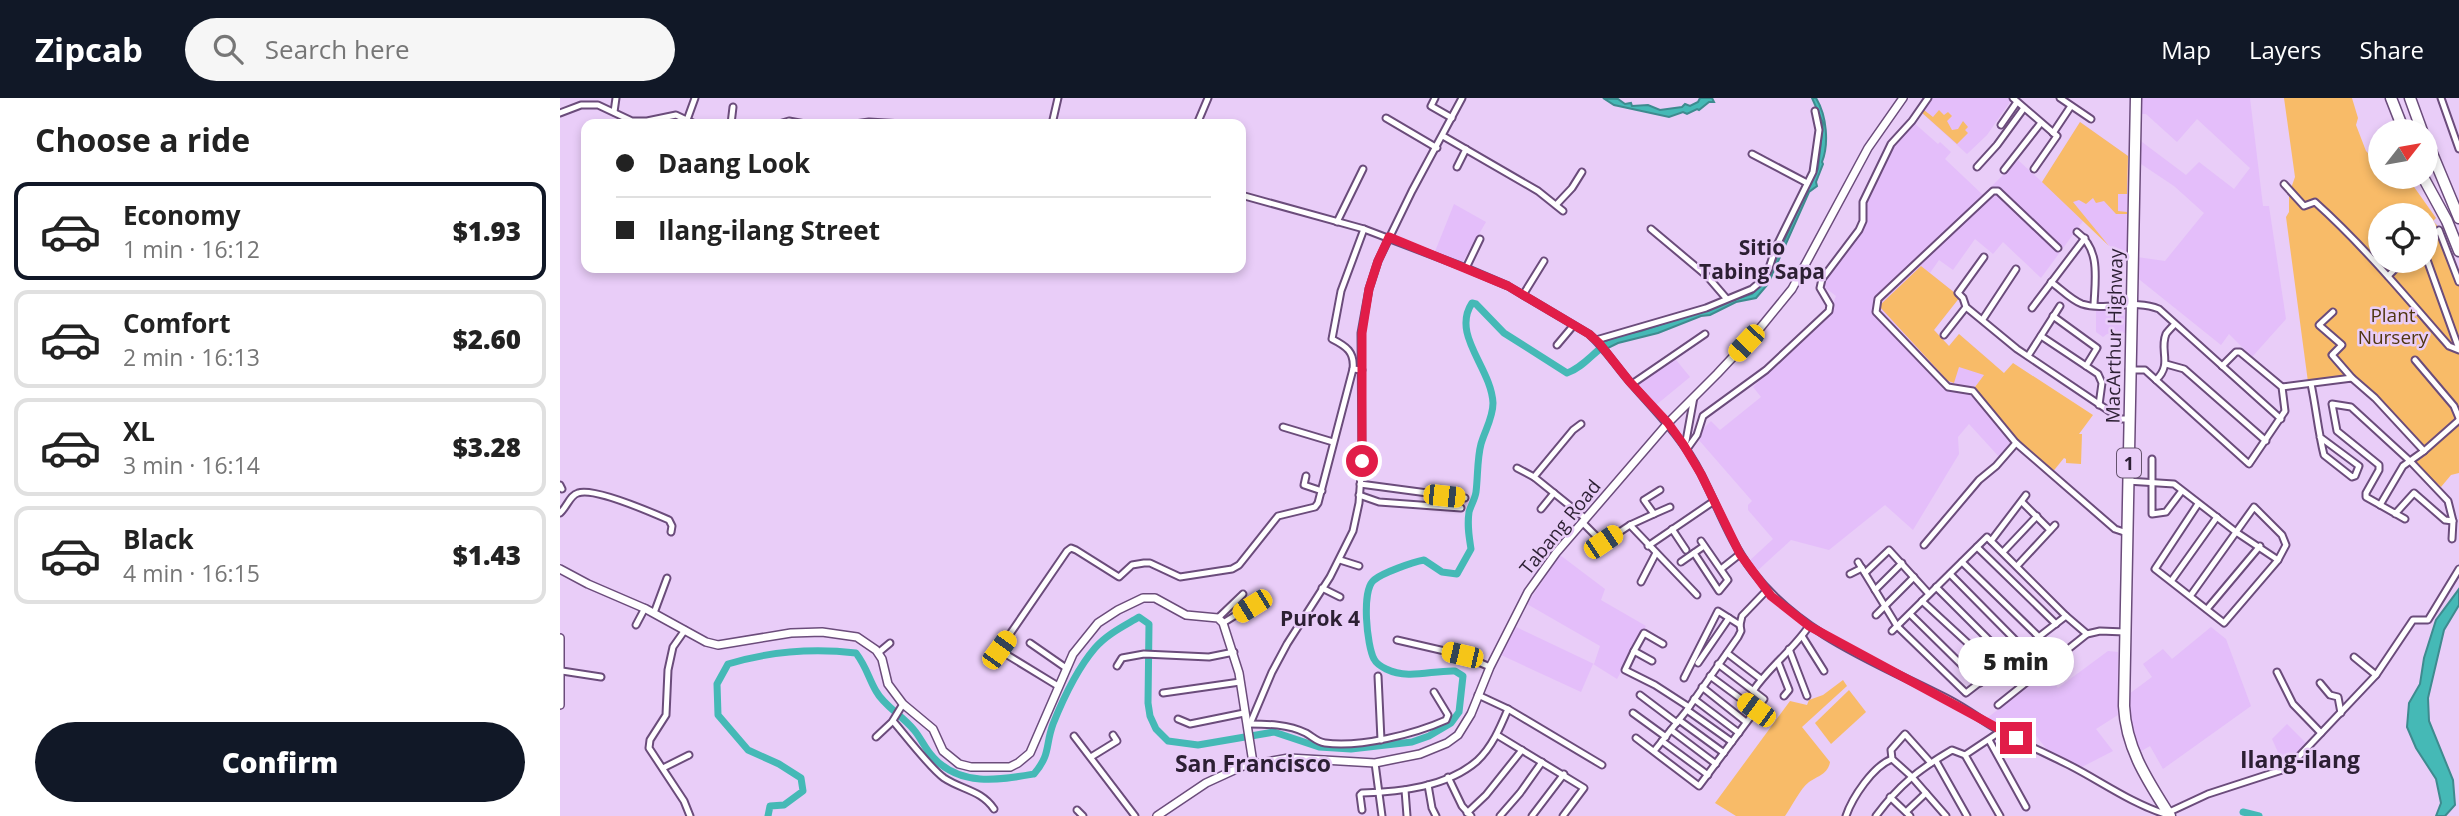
<!DOCTYPE html>
<meta charset="utf-8">
<style>
:root{--surface:#fff;--page:#f6f6f6;--text:#222;--muted:#767676;--line:#e0e0e0;--accent:#111827}
body{margin:0;font-family:"Open Sans",sans-serif;background:var(--page);color:var(--text);height:100vh;display:flex;flex-direction:column;font-size:26px;white-space:nowrap}
*{box-sizing:border-box;margin:0}
p{font-size:23px;color:var(--muted)}
.icon{flex:none;width:38px;height:38px;fill:none;stroke:currentColor;stroke-width:2;stroke-linecap:round;stroke-linejoin:round}
.map{position:relative;flex:1;overflow:hidden}
.sheet{display:flex;flex-direction:column;background:var(--surface);width:560px}
.sheet>*{flex:none}
.top-card{position:absolute;left:21px;top:21px;width:665px;height:154px;border-radius:14px;box-shadow:0 4px 10px #0003;display:grid;align-content:center;height:154px;padding:0 35px;background:var(--surface)}
.needle{width:46px;rotate:59deg}
.tools{position:absolute;left:1808px;top:21px;display:grid;gap:14px}
.tools a{display:grid;place-items:center;width:70px;height:70px;border-radius:50%;background:var(--surface);box-shadow:0 4px 10px #0003;font-size:35px}
.end{position:absolute;width:32px;height:32px;margin:-16px;border:9px solid #e11d48;background:#fff;box-shadow:0 0 0 4px #fff}
.from{border-radius:50%}
.bubble{position:absolute;height:49px;border-radius:24px;background:var(--surface);box-shadow:0 4px 10px #0003;font-size:23px;font-weight:800;line-height:49px;text-align:center}
.car{position:absolute;width:21px;height:42px;margin:-21px -10px;border-radius:9px;box-shadow:0 0 5px 2px #0007;background:linear-gradient(#f5c518 24%,#345 0 40%,#f5c518 0 76%,#345 0 86%,#f5c518 0)}
.top-card b{display:flex;align-items:center;gap:24px;height:66px;font-size:26px}
.top-card b+b{border-top:2px solid var(--line)}
.top-card i{width:18px;height:18px;background:var(--text)}
ul{padding:0;list-style:none}
li{display:flex;align-items:center;gap:21px;height:98px;margin:0 14px 10px;padding:0 21px;border:4px solid var(--line);border-radius:14px}
li div{flex:1}
li b{display:block;font-size:26px}
li em{font-style:normal;font-weight:800}
li.active{border-color:var(--accent)}
li>.icon{width:63px;height:63px;stroke-width:1.5}
h2{padding:0 35px;font-size:32px;line-height:84px}
.action{display:flex;gap:14px;margin-top:auto;padding:14px 35px}
.action a{flex:1;height:80px;border-radius:42px;background:var(--accent);color:#fff;font-size:28px;font-weight:800;line-height:80px;text-align:center}
header{display:flex;align-items:center;gap:42px;box-sizing:border-box;height:98px;padding:0 35px;background:var(--accent);color:#fff}
header strong{font-size:33px}
nav{display:flex;gap:38px;margin-inline-start:auto;font-size:24px}
.search{width:490px;height:63px;background:var(--page);display:flex;align-items:center;gap:18px;box-sizing:border-box;padding:0 24px;border-radius:38px;color:var(--muted);font-size:26px}
main{display:flex;flex:1;min-height:0}
.map>svg:first-child{display:block}
.built{fill:#e4befa}
.green{fill:#f8bb68;fill-rule:evenodd}
.water{fill:#45b9b6;stroke:#3e8b8f;stroke-width:2}
.lines{fill:none;stroke-linecap:round;stroke-linejoin:round}
.river{stroke:#45b9b6;stroke-width:7}
.minor-casing{stroke:#6b4c7b;stroke-width:9}
.major-casing{stroke:#6b4c7b;stroke-width:10}
.highway-casing{stroke:#6b4c7b;stroke-width:13}
.minor{stroke:#fff;stroke-width:5}
.major{stroke:#fff;stroke-width:7}
.highway{stroke:#fff;stroke-width:10}
.route{stroke:#e11d48;stroke-width:9}
.labels{text-anchor:middle;dominant-baseline:central;stroke-width:5;stroke-linejoin:round;paint-order:stroke}
.shield{fill:#e9cdf8;stroke:#65536e;stroke-width:2}
.shield-label{font-size:18px;font-weight:bold;fill:#2c1f33}
.park-label{font-size:19px;fill:#503611;stroke:#e9cdf8}
.street-label{font-size:19px;fill:#2c1f33;stroke:#e9cdf8}
.neighbourhood-label{font-size:21px;font-weight:bold;fill:#2c1f33;stroke:#e9cdf8}
.quarter-label{font-size:23px;font-weight:bold;fill:#2c1f33;stroke:#e9cdf8}
</style>
<header>
<strong>Zipcab</strong>
<div class="search"><svg class="icon" aria-label="search" viewBox="0 0 24 24"><circle cx="10" cy="10" r="6"/><path d="M15 15l6 6"/></svg>Search here</div>
<nav><a>Map</a><a>Layers</a><a>Share</a></nav>
</header>
<main>
<section class="sheet">
<h2>Choose a ride</h2>
<ul>
<li class="active"><svg class="icon" aria-label="car" viewBox="0 0 24 24"><path d="M5 17H2v-5l4-1 3-4h7l3 4 3 1v5h-3M9 17h6M6 11h13"/><circle cx="7" cy="17" r="2"/><circle cx="17" cy="17" r="2"/></svg><div><b>Economy</b><p>1 min · 16:12</p></div><em>$1.93</em></li>
<li><svg class="icon" aria-label="car" viewBox="0 0 24 24"><path d="M5 17H2v-5l4-1 3-4h7l3 4 3 1v5h-3M9 17h6M6 11h13"/><circle cx="7" cy="17" r="2"/><circle cx="17" cy="17" r="2"/></svg><div><b>Comfort</b><p>2 min · 16:13</p></div><em>$2.60</em></li>
<li><svg class="icon" aria-label="car" viewBox="0 0 24 24"><path d="M5 17H2v-5l4-1 3-4h7l3 4 3 1v5h-3M9 17h6M6 11h13"/><circle cx="7" cy="17" r="2"/><circle cx="17" cy="17" r="2"/></svg><div><b>XL</b><p>3 min · 16:14</p></div><em>$3.28</em></li>
<li><svg class="icon" aria-label="car" viewBox="0 0 24 24"><path d="M5 17H2v-5l4-1 3-4h7l3 4 3 1v5h-3M9 17h6M6 11h13"/><circle cx="7" cy="17" r="2"/><circle cx="17" cy="17" r="2"/></svg><div><b>Black</b><p>4 min · 16:15</p></div><em>$1.43</em></li>
</ul>
<div class="action"><a>Confirm</a></div>
</section>
<div class="map">
<svg width="1899" height="718" viewBox="0 0 1899 718">
<rect width="100%" height="100%" fill="#e9cdf8"/>
<g class="built">
<path d="M1372,0H1451L1452,1L1427,37L1407,56L1362,15Z"/>
<path d="M1580,0H1690L1703,108H1709L1726,221L1692,259L1669,236L1661,247L1575,178L1577,159L1605,163L1644,115L1614,88L1578,64V41L1626,77L1639,64L1674,91L1690,70L1637,21L1617,44L1586,16H1579Z"/>
<path d="M1353,24L1378,46L1380,44L1391,54L1385,61L1423,97L1458,62L1482,84L1520,24L1568,58L1567,164L1523,123L1481,180L1443,144L1433,156L1415,141L1393,172L1379,162L1370,175L1400,199L1374,232L1389,248L1399,236L1434,266L1455,344L1441,361L1409,326L1398,339L1399,356L1353,432L1325,407L1269,452L1231,442L1195,475L1188,464L1213,441L1188,412V407L1192,403L1138,341L1140,334L1151,323L1160,332L1201,299L1193,289L1270,213L1276,198L1263,188L1264,182L1284,152L1299,136L1305,105L1322,74L1334,47Z"/>
<path d="M894,106L926,124L901,167L874,156Z"/>
<path d="M1536,212L1565,213V235L1547,236L1543,239L1536,234Z"/>
<path d="M1112,257L1130,279L1096,307L1078,285Z"/>
<path d="M1000,457L1045,491L1041,502L1086,528L1057,581L1033,566L1021,594L941,557L954,528L1034,566L1040,548L967,506Z"/>
<path d="M1651,529L1666,541L1691,608L1603,671L1590,648L1578,655L1568,617L1569,596L1592,579L1583,566L1603,551L1612,561Z"/>
<path d="M1548,553L1558,554V617L1536,631L1553,653L1522,669L1488,653L1470,630L1461,637L1427,620L1486,575L1498,590Z"/>
<path d="M1727,626L1747,646L1725,670L1712,641Z"/>
</g>
<g class="green">
<path d="M1371,0L1364,12L1373,19L1379,12L1384,17L1388,14L1392,18L1387,23L1392,32L1398,31L1403,23L1408,29L1405,32L1408,35L1397,46L1360,13Z"/>
<path d="M1724,0H1792L1798,20L1796,27L1806,53L1820,68V79H1847L1876,120L1873,123L1883,134L1899,178V375L1891,377L1881,389L1854,364L1867,351L1793,278L1748,284L1726,119L1729,114V96L1735,79ZM1820,117H1866V163H1820Z"/>
<path d="M1520,24L1568,58L1567,96H1558V113L1567,114V116H1556L1544,103L1536,105L1533,100L1526,106L1519,102L1513,104L1549,148L1482,84Z"/>
<path d="M1361,168L1400,199L1374,232L1389,248L1399,236L1444,275L1453,265L1533,317L1519,336H1522L1521,366L1506,365V361L1504,360L1491,376L1455,344L1415,289L1424,277L1399,269L1394,285L1388,283L1319,208Z"/>
<path d="M1283,582L1287,588L1242,629L1270,664C1268,676 1258,678 1249,684C1240,691 1232,708 1225,718H1176L1155,705L1230,603L1247,607L1249,602L1263,597Z"/>
<path d="M1289,592L1306,614L1271,646L1255,625Z"/>
</g>
<g class="water">
<path d="M1043,0L1058,1L1065,6L1071,5L1072,8L1088,7L1100,12L1122,9L1125,6L1130,8L1138,4L1140,0H1152L1154,4H1149L1139,12L1137,11L1127,16L1123,14L1109,19L1054,7Z"/>
<path d="M1252,0H1256C1267,18 1269,46 1262,64L1263,66L1256,84L1257,88L1249,94L1208,186L1196,200L1176,204L1150,217L1141,218L1098,235L1058,245L1046,251L1042,245L1053,239L1081,233L1192,196L1209,178L1246,93L1258,71L1263,25Z"/>
<path d="M1899,491V507L1884,532L1868,600L1869,623L1893,682L1895,707L1885,718H1876L1881,705L1876,681L1856,650L1847,629L1849,605L1860,586L1864,560L1876,522Z"/>
</g>
<g class="lines">
<g class="river">
<path d="M1683,714L1699,718"/>
<path d="M208,718L210,708L224,707L243,693L241,680L219,666L188,652L158,617L157,586L168,566C211,553 251,550 296,555C307,570 308,579 316,593C324,608 343,618 354,632C361,640 365,651 373,659C400,689 439,682 474,676C491,656 485,648 493,626C503,601 517,571 535,550C547,536 564,528 579,519L589,526L588,605L590,618L596,631L608,643L638,647L714,634L759,649L791,651L852,644L869,638L891,625L899,614L903,578L895,573C872,572 849,582 826,571C822,569 816,565 814,561C807,548 801,492 814,482C822,475 853,464 864,462L882,474L897,476L911,451C909,438 907,428 909,414C911,407 915,401 916,394C918,378 917,361 921,346C925,332 933,320 933,305C931,269 891,237 912,205L916,206L944,235L1007,275C1022,270 1032,256 1045,247"/>
</g>
<g class="minor-casing">
<g id="minor">
<path d="M875,0L871,8L892,20"/>
<path d="M1453,0L1497,38L1474,71"/>
<path d="M1500,0L1531,21"/>
<path d="M1881,0L1899,51"/>
<path d="M54,14L56,0"/>
<path d="M0,15L21,7H38L72,23H87L116,17L135,26"/>
<path d="M826,20L877,50"/>
<path d="M127,22L135,0"/>
<path d="M171,26L173,9"/>
<path d="M219,26L229,23L245,26"/>
<path d="M295,26L309,24L343,26"/>
<path d="M492,26L498,0"/>
<path d="M637,26L648,0"/>
<path d="M1441,27L1457,4"/>
<path d="M1493,35L1511,8"/>
<path d="M883,38L978,93L1003,113"/>
<path d="M1192,56L1247,85"/>
<path d="M897,69L906,51"/>
<path d="M1417,69L1437,47L1464,10"/>
<path d="M1444,72L1480,26"/>
<path d="M1724,86L1744,108L1755,104C1804,148 1846,199 1889,248L1899,252"/>
<path d="M681,97L804,131L906,170L948,188L1029,236C1045,250 1056,268 1070,284C1097,315 1122,339 1141,376C1158,409 1170,444 1193,474C1242,538 1320,566 1390,602C1407,611 1423,623 1440,633C1463,645 1487,656 1511,668C1542,684 1571,705 1605,716L1648,696L1728,670L1816,577L1853,522H1868L1899,471"/>
<path d="M996,107L1012,90L1022,74"/>
<path d="M777,124L803,71"/>
<path d="M1091,131L1147,178L1166,200"/>
<path d="M1517,134C1541,152 1535,181 1534,207"/>
<path d="M1866,144L1879,132L1899,184"/>
<path d="M1498,150L1438,93H1433L1318,201L1316,214L1388,289L1413,293L1456,345L1555,431L1567,435"/>
<path d="M1424,159L1398,195L1403,200L1406,209L1457,251L1561,321H1570"/>
<path d="M1866,159L1899,251"/>
<path d="M906,170L920,141"/>
<path d="M1828,178L1843,163"/>
<path d="M1491,184C1501,191 1511,202 1522,206C1546,214 1574,200 1599,211L1721,321"/>
<path d="M963,197L984,163"/>
<path d="M1472,210L1525,140"/>
<path d="M1773,214L1759,227L1782,247L1772,257L1792,280"/>
<path d="M1493,218L1537,250L1526,268"/>
<path d="M1423,221L1456,171"/>
<path d="M1384,237L1406,209"/>
<path d="M1481,238L1538,276L1542,285L1539,307"/>
<path d="M1036,242L1146,210L1192,191L1199,185L1208,173L1216,149L1253,74L1259,32L1255,13"/>
<path d="M997,247L1013,228"/>
<path d="M1468,258L1500,208"/>
<path d="M1855,262L1894,308L1899,320"/>
<path d="M1606,266L1624,271L1706,343"/>
<path d="M793,271C795,254 786,248 772,241L781,193L804,131"/>
<path d="M1569,272H1585L1689,366L1725,313L1722,289L1680,254H1676L1662,268"/>
<path d="M1596,282C1613,266 1599,253 1606,236C1608,233 1611,230 1614,227"/>
<path d="M1072,286L1145,236"/>
<path d="M1751,286C1756,309 1758,333 1764,357L1792,379L1795,378L1799,368L1760,339"/>
<path d="M1722,289L1792,280L1815,300L1864,353L1899,322"/>
<path d="M1021,326L1013,332L974,379L1025,420"/>
<path d="M723,329L773,344"/>
<path d="M1123,346L1126,343L1134,299"/>
<path d="M1127,351L1137,337L1143,318L1206,272L1269,213L1270,207L1260,190L1262,181L1299,132L1303,123V104L1331,46L1352,23L1368,0"/>
<path d="M1592,361V416L1606,414L1621,394"/>
<path d="M957,370L974,379"/>
<path d="M746,378L744,387L762,393"/>
<path d="M1567,383L1614,386L1676,434L1718,462"/>
<path d="M800,386L905,400"/>
<path d="M0,387L2,391"/>
<path d="M799,397L819,404L901,410"/>
<path d="M1462,404L1490,432"/>
<path d="M1820,407L1843,368L1864,353"/>
<path d="M981,411L994,395"/>
<path d="M0,415C7,409 10,397 18,395C34,389 93,415 109,422L112,428L111,434"/>
<path d="M1094,416L1110,409"/>
<path d="M1835,416L1854,395L1885,422L1893,423L1888,403L1851,364L1791,309L1772,306L1777,333L1819,367V372L1806,395V399L1845,421"/>
<path d="M1022,424L1043,445L1070,427L1094,416L1084,402L1100,392"/>
<path d="M1070,427L1137,497"/>
<path d="M1112,431L1126,452"/>
<path d="M1892,441L1893,423"/>
<path d="M1431,443L1466,397"/>
<path d="M1364,447L1419,382L1436,368L1456,345"/>
<path d="M1088,448L1154,403"/>
<path d="M1417,449L1496,526"/>
<path d="M1443,454L1477,418"/>
<path d="M1134,455L1159,493L1168,482L1141,443"/>
<path d="M780,462L799,468"/>
<path d="M1121,464L1144,448"/>
<path d="M1298,464L1337,528L1406,595L1506,518"/>
<path d="M1402,464L1479,539"/>
<path d="M1457,468L1495,427"/>
<path d="M1161,471L1180,456"/>
<path d="M1305,475L1329,452L1369,496"/>
<path d="M1290,476L1302,470"/>
<path d="M1390,476L1464,551"/>
<path d="M1612,482L1657,419"/>
<path d="M1081,484L1096,455"/>
<path d="M1376,489L1450,563"/>
<path d="M762,490L780,499"/>
<path d="M1315,492L1342,465"/>
<path d="M1631,497L1694,409L1722,437L1726,447L1718,462L1664,525L1595,471L1638,406"/>
<path d="M1362,503L1437,572"/>
<path d="M1647,511L1700,448"/>
<path d="M94,515L107,480"/>
<path d="M1350,516L1420,585"/>
<path d="M1316,517L1354,479"/>
<path d="M658,520L683,496"/>
<path d="M663,525L692,507"/>
<path d="M76,527L85,510"/>
<path d="M125,532L113,549L108,572L106,617L90,642L89,650L124,703L130,718"/>
<path d="M1332,533L1427,439L1506,518L1527,536"/>
<path d="M1242,538L1264,573"/>
<path d="M837,542L902,557L930,569"/>
<path d="M470,545L506,570"/>
<path d="M1229,551L1247,598"/>
<path d="M1074,553L1065,572L1095,587L1129,609"/>
<path d="M318,555L330,545"/>
<path d="M1167,555L1201,581"/>
<path d="M1794,559L1816,577"/>
<path d="M1092,563L1074,553L1084,535L1103,546"/>
<path d="M1218,564L1229,592L1224,598"/>
<path d="M1138,565L1169,520"/>
<path d="M557,568L562,560L584,556L649,559L674,554"/>
<path d="M2,573L41,579"/>
<path d="M1717,574L1733,606L1761,635"/>
<path d="M818,578L821,642"/>
<path d="M1150,578L1196,612"/>
<path d="M1124,580L1158,513L1180,527L1182,518L1207,492"/>
<path d="M1760,585L1770,597L1778,599L1781,615"/>
<path d="M498,588L439,552L507,453L511,450L516,452L559,479L572,467L584,465H590L620,479L672,471L679,467L718,418L755,409L758,405L793,271L802,272"/>
<path d="M1142,589L1186,624"/>
<path d="M1193,593C1209,569 1233,552 1249,528"/>
<path d="M603,595L680,584"/>
<path d="M918,597L948,611L1042,667"/>
<path d="M1080,597L1117,625"/>
<path d="M1134,601L1179,635"/>
<path d="M1438,607L1527,536L1540,533L1565,534"/>
<path d="M1127,612L1172,644"/>
<path d="M1073,615L1106,639"/>
<path d="M618,621L630,626L684,615"/>
<path d="M1119,622L1164,655"/>
<path d="M333,623C345,637 370,670 384,680C402,692 421,692 434,711"/>
<path d="M688,626C707,626 728,626 746,635C753,639 757,644 765,645C799,650 855,636 886,622L888,617L874,594"/>
<path d="M690,626L712,574L727,546L770,479L793,433L799,405L802,363L801,235L809,191L818,163L852,93L902,0"/>
<path d="M1111,632L1156,666"/>
<path d="M937,637L1024,690L1003,718"/>
<path d="M514,638L575,718"/>
<path d="M316,639L332,624L343,606"/>
<path d="M1076,640L1139,688L1204,601L1158,566"/>
<path d="M1429,642L1466,709"/>
<path d="M1102,643L1148,677"/>
<path d="M1094,653L1127,612L1178,539L1181,533L1180,527"/>
<path d="M1405,657L1440,718"/>
<path d="M531,659L557,643L553,637"/>
<path d="M1376,663L1407,718"/>
<path d="M815,665L822,718"/>
<path d="M1371,665L1345,636L1331,652L1332,661L1351,678L1386,718"/>
<path d="M103,670L129,657"/>
<path d="M888,679L902,708L911,718"/>
<path d="M868,687L872,710L876,718"/>
<path d="M845,692L847,718"/>
<path d="M1330,699L1350,718"/>
<path d="M517,712L523,718"/>
<path d="M802,712L800,697L802,695C840,694 887,689 917,663C932,649 940,630 948,611"/>
<path d="M1347,713L1366,695"/>
<path d="M907,715L926,697L962,652"/>
<path d="M940,718L960,695L982,664"/>
<path d="M972,718L1004,676"/>
<path d="M1286,718C1292,700 1313,668 1332,661"/>
<path d="M1316,718C1339,687 1358,672 1392,652L1405,657L1441,633"/>
</g>
</g>
<g class="major-casing">
<g id="major">
<path d="M0,471L28,486L86,511L146,544L158,547L231,535L262,534L297,539L316,552L322,561L328,586L343,606L373,631L383,653L399,666L411,669H450L458,665L470,655L513,556L538,525L558,512L583,500H595L626,517L658,520L663,525L679,575L693,665"/>
<path d="M0,540V607"/>
<path d="M597,718L646,685L683,668L729,660L815,665L860,656L887,645L898,637L911,616L930,569L968,494L996,455L1108,325L1157,276L1201,229L1232,191L1308,50L1343,0"/>
</g>
</g>
<g class="highway-casing">
<g id="highway">
<path d="M1576,0L1564,608C1566,651 1588,683 1610,718"/>
<path d="M1831,0L1844,33"/>
<path d="M1850,0L1862,33"/>
<path d="M1866,41L1899,120"/>
<path d="M1863,79L1887,123L1899,153"/>
</g>
</g>
<use href="#minor" class="minor"/>
<use href="#major" class="major"/>
<use href="#highway" class="highway"/>
</g>
<g class="lines">
<path class="route" d="M802,363V235L809,191L818,163L829,139L948,188L1029,236L1039,245L1069,283L1108,325L1123,346L1141,376L1180,456L1211,498L1249,528L1456,640"/>
</g>
<g class="labels">
<rect class="shield" x="1557" y="350.5" width="24" height="29" rx="5"/>
<g class="shield-label">
<text x="1569" y="365">1</text>
</g>
<g class="park-label">
<text x="1833" y="217">Plant<tspan x="1833" dy="22">Nursery</tspan></text>
</g>
<g class="street-label">
<text transform="translate(1554 238) rotate(-89)">MacArthur Highway</text>
<text transform="translate(1000 429) rotate(-51)">Tabang Road</text>
</g>
<g class="neighbourhood-label">
<text x="1202" y="149">Sitio<tspan x="1202" dy="24">Tabing Sapa</tspan></text>
<text x="760" y="520">Purok 4</text>
</g>
<g class="quarter-label">
<text x="1740" y="661">Ilang-ilang</text>
<text x="693" y="665">San Francisco</text>
</g>
</g>
</svg>
<div class="tools">
<a><svg class="needle" viewBox="-14 -14 28 28"><path d="M0-13l5 13h-10z" fill="#e53935"/><path d="M0 13l5-13h-10z" fill="#767676"/></svg></a>
<a><svg class="icon" aria-label="locate" viewBox="0 0 24 24"><circle cx="12" cy="12" r="6"/><path d="M12 2v4M12 18v4M2 12h4M18 12h4"/></svg></a>
</div>
<i class="end from" style="left:802px;top:363px"></i>
<i class="end" style="left:1456px;top:640px"></i>
<div class="bubble" style="left:1398px;top:539px;width:116px">5 min</div>
<i class="car" style="left:1186px;top:245px;rotate:223deg"></i>
<i class="car" style="left:884px;top:398px;rotate:96deg"></i>
<i class="car" style="left:1043px;top:444px;rotate:56deg"></i>
<i class="car" style="left:692px;top:508px;rotate:238deg"></i>
<i class="car" style="left:439px;top:552px;rotate:36deg"></i>
<i class="car" style="left:902px;top:557px;rotate:283deg"></i>
<i class="car" style="left:1196px;top:612px;rotate:306deg"></i>
<div class="top-card">
<b><i class="from"></i>Daang Look</b>
<b><i></i>Ilang-ilang Street</b>
</div>
</div>
</main>
